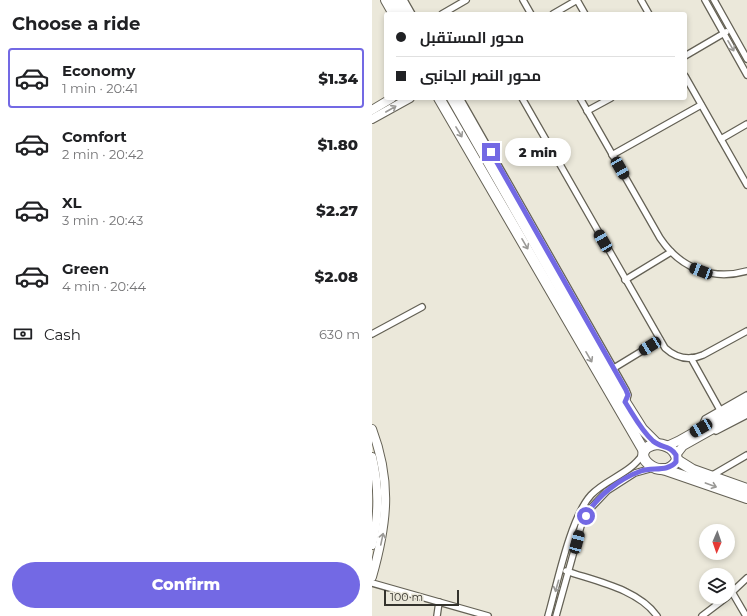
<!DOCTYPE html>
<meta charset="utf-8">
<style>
:root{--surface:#fff;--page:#f6f6f6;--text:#202124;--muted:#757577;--line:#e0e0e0;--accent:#7369e4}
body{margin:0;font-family:Montserrat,Cairo,sans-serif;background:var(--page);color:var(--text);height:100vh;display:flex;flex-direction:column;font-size:15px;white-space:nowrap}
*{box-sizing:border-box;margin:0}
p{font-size:13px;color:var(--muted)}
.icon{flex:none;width:22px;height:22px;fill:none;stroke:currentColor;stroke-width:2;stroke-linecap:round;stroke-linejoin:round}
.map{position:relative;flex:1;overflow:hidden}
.drawer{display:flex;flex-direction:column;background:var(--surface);width:372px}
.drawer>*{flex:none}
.banner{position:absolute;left:12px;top:12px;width:303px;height:88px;border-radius:4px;box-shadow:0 2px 6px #0003;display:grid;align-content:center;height:88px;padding:0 12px;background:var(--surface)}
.needle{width:26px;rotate:182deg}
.tools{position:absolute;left:327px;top:524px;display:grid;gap:8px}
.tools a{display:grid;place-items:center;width:36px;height:36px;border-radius:50%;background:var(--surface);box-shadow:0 2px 6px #0003;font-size:20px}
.scale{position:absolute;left:12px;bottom:10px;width:75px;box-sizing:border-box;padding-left:4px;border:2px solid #34332d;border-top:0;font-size:11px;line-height:14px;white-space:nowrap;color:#34332d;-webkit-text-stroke:3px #ebe8da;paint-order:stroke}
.end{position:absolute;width:18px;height:18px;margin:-9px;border:5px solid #7369e4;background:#fff;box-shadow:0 0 0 2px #fff}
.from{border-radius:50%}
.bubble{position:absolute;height:28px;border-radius:14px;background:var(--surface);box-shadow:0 2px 6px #0003;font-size:13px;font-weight:800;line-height:28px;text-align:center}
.car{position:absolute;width:12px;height:24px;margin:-12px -6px;border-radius:5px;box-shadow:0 0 3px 1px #0007;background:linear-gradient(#222 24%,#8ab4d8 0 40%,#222 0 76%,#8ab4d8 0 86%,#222 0)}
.banner b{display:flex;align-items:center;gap:14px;height:38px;font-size:15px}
.banner b+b{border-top:1px solid var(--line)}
.banner i{width:10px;height:10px;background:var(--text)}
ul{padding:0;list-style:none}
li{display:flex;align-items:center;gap:12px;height:60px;margin:0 8px 6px;padding:0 4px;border:2px solid transparent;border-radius:4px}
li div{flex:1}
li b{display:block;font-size:15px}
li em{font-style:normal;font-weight:800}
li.active{border-color:var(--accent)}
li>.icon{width:36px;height:36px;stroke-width:1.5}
h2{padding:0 12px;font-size:18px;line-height:48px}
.pay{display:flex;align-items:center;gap:10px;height:44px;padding:0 12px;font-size:15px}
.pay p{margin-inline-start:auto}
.action{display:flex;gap:8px;margin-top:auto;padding:8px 12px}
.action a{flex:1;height:46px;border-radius:24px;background:var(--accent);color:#fff;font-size:16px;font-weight:800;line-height:46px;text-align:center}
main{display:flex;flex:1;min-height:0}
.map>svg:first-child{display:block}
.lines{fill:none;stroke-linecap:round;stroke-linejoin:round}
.street-casing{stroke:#646155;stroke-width:8}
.secondary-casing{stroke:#646155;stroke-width:10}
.highway-casing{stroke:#646155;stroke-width:12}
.street{stroke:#fff;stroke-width:5.5}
.secondary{stroke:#fff;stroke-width:8}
.highway{stroke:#fff;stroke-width:10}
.oneway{stroke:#9a9996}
.route{stroke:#7369e4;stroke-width:5}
</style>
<main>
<section class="drawer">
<h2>Choose a ride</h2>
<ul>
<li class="active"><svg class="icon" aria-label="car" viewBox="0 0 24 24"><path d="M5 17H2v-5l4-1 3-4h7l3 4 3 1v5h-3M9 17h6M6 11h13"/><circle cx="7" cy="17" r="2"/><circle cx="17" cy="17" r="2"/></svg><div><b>Economy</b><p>1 min · 20:41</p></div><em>$1.34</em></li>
<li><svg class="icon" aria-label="car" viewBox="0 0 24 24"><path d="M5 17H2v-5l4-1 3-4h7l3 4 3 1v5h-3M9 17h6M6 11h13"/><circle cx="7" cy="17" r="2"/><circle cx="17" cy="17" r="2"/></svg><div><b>Comfort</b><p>2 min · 20:42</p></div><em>$1.80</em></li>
<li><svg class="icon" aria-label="car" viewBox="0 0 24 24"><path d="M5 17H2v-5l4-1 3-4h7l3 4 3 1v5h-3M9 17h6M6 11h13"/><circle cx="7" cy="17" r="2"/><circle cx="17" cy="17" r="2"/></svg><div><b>XL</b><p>3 min · 20:43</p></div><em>$2.27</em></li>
<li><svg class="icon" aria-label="car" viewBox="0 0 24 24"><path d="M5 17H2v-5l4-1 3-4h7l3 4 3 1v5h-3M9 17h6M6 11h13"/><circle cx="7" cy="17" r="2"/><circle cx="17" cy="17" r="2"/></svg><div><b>Green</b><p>4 min · 20:44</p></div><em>$2.08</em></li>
</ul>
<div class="pay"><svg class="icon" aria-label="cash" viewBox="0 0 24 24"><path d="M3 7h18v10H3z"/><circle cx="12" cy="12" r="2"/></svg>Cash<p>630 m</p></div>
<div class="action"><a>Confirm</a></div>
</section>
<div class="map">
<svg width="375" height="616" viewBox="0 0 375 616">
<rect width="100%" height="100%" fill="#ebe8da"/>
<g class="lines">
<g class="street-casing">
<g id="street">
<path d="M32,0L40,14"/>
<path d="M151,0L159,14"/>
<path d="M205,0L213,14"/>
<path d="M269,0L277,14"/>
<path d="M333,0L375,75"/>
<path d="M342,0L375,59"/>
<path d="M70,14L94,0"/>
<path d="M181,14L205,0"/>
<path d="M313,56L354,32"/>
<path d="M313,76L375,185"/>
<path d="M88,98L254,390L256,395L254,402"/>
<path d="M150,98L293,348C304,358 317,361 331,355L375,331"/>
<path d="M208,98L288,238C308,268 340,281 375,271"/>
<path d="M215,111L239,98"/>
<path d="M349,139L375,124"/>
<path d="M240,155L329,105"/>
<path d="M253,280L299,252"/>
<path d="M0,334L50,307"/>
<path d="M319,358L348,410"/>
<path d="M242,368L288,340"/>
<path d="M329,428L333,419L375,395"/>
<path d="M344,431L375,415"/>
<path d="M339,476L375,455"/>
<path d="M194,571C223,581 266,589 285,616"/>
<path d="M0,583L116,616"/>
<path d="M360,592L374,616"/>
<path d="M359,593L375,578"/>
<path d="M65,616L67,602"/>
<path d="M176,616C185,585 198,518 219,495C234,479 258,474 271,454"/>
<path d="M184,616L209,526L217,510L235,491L263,473L281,468"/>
<path d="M330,616L355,597"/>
</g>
</g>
<g class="secondary-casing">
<g id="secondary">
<path d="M0,110L20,98"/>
<path d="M0,119L38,98"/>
<path d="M0,429C20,482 15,524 0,577"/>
<path d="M295,446L306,441L375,402"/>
<path d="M304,455L311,446L375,410"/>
<path d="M0,457C7,486 7,516 0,545"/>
</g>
</g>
<g class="highway-casing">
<g id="highway">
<path d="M14,0L22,14"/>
<path d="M24,0L32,14"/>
<path d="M67,98L272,451"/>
<path d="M80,98L253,402L270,429L285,444"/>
<path d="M285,444C295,445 304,449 305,460C291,486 250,450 285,444Z"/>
<path d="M305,460L321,470L375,489"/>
<path d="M291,469L375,498"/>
</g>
</g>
<use href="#street" class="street"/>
<use href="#secondary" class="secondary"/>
<use href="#highway" class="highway"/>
</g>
<defs><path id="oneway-shaft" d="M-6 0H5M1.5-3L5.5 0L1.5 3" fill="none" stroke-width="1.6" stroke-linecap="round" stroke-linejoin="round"/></defs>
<g class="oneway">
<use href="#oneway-shaft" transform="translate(359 46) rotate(60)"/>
<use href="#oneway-shaft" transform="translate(19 109) rotate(-30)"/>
<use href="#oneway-shaft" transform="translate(87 132) rotate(59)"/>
<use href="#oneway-shaft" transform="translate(153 244) rotate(60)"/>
<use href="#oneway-shaft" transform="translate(217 357) rotate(60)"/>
<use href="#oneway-shaft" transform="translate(339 485) rotate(20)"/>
<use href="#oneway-shaft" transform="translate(10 539) rotate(-78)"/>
<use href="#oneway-shaft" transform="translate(185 586) rotate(106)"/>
</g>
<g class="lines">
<path class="route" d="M119,152L254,390L256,395L253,402C262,416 269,430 281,441C289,448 298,445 304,455V462C296,472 280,467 269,471C247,479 225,496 214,516"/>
</g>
</svg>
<div class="tools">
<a><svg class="needle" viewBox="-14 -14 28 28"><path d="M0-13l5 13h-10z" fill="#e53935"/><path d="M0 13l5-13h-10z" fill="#757577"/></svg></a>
<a><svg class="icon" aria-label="layers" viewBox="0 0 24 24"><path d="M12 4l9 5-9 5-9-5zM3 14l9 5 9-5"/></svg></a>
</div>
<div class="scale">100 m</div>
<i class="end from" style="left:214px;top:516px"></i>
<i class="end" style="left:119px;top:152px"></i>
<div class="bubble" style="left:133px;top:138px;width:66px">2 min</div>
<i class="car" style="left:248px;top:168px;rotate:150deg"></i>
<i class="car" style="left:231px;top:241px;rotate:330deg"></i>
<i class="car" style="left:329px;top:271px;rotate:291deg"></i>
<i class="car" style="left:278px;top:346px;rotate:238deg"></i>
<i class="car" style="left:329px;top:428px;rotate:240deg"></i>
<i class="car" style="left:205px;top:542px;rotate:15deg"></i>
<div class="banner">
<b><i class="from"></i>محور المستقبل</b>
<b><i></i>محور النصر الجانبى</b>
</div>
</div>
</main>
